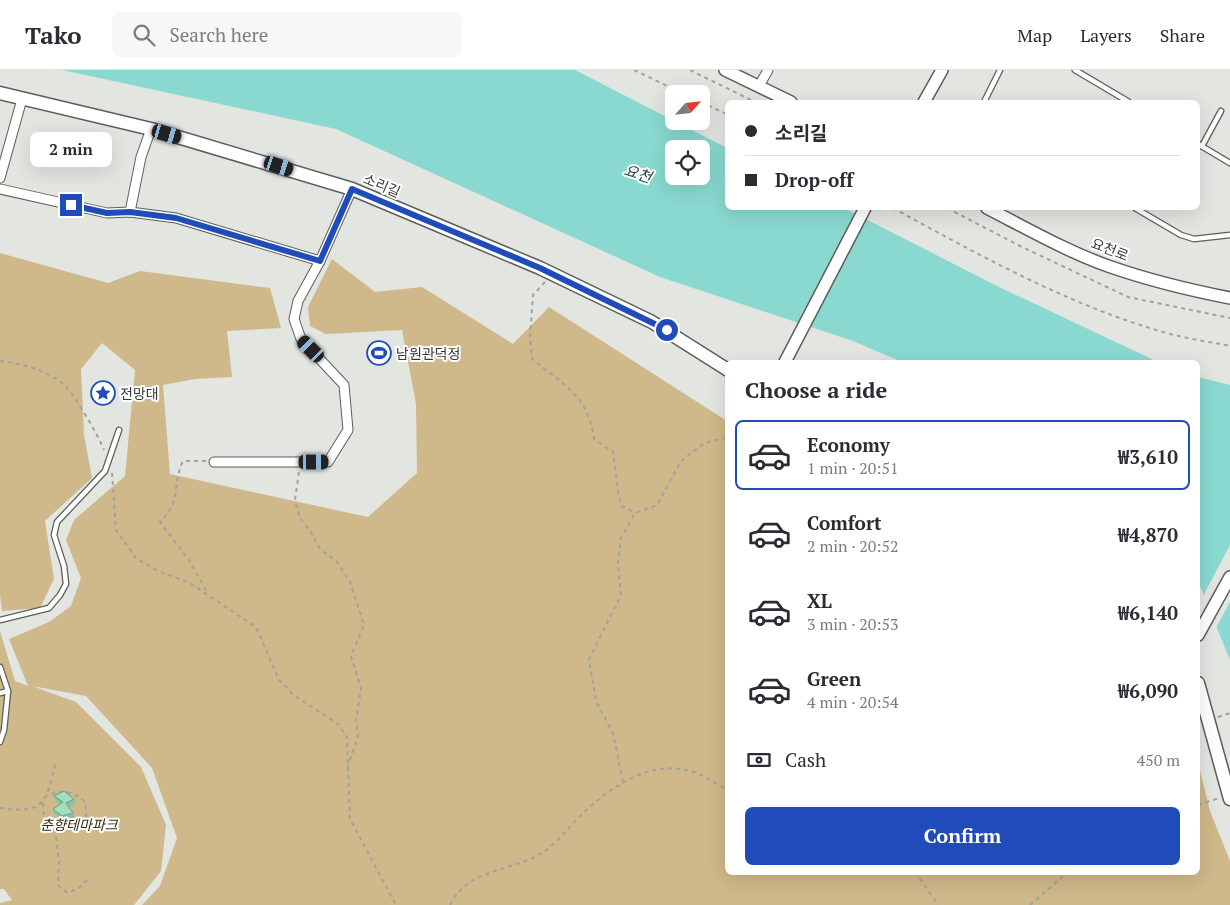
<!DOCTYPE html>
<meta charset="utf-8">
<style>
:root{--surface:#fff;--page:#f7f7f7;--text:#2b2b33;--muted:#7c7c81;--line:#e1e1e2;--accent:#204cb9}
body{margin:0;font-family:"PT Serif","Noto Sans KR",serif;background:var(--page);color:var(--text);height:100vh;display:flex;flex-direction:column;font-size:19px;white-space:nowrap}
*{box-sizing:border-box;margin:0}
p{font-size:16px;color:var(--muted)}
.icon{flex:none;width:28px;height:28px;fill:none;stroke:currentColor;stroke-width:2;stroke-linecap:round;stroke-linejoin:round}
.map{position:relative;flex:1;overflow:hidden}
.details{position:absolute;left:725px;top:290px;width:475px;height:515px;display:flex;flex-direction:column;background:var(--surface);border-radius:8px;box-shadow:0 5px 20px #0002}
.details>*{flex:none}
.top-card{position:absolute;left:725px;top:30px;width:475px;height:110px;border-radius:8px;box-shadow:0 5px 20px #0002;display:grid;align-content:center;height:110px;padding:0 20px;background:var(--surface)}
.needle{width:32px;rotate:63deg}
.fabs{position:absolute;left:665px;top:15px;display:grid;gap:10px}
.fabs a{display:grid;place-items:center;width:45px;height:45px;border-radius:8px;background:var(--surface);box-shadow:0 5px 20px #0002;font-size:25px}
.end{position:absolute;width:22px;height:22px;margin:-11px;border:6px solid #204cb9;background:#fff;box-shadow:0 0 0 2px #fff}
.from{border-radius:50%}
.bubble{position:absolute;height:35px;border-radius:8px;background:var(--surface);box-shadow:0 5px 20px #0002;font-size:16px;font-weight:700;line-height:35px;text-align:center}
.car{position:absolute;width:15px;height:30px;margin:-15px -8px;border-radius:6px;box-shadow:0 0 4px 1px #0007;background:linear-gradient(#222 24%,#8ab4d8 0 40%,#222 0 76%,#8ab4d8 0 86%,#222 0)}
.top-card b{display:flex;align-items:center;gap:18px;height:48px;font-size:19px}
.top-card b+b{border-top:1px solid var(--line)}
.top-card i{width:12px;height:12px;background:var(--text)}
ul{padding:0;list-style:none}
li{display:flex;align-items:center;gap:15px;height:70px;margin:0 10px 8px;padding:0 10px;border:2px solid transparent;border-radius:8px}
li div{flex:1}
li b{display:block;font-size:19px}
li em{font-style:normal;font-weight:700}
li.current{border-color:var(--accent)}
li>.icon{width:45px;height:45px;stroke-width:1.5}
h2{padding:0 20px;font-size:22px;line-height:60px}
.pay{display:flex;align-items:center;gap:12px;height:55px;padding:0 20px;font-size:19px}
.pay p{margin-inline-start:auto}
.primary-button{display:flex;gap:10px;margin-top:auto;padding:10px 20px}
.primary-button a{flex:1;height:58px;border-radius:8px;background:var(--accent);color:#fff;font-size:20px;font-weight:700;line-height:58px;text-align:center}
header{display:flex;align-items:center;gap:30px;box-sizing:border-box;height:70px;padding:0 25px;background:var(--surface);border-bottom:1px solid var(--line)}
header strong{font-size:24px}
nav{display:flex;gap:28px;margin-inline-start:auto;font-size:18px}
.search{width:350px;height:45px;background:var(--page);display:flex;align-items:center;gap:12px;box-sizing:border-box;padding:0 18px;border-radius:8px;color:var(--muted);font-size:19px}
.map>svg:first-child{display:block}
.green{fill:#cfb889}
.water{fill:#89d9d0;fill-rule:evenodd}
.pier{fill:#e2e5e0}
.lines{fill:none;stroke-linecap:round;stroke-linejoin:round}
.service-casing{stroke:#5b5e5a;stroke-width:7}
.minor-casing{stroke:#5b5e5a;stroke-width:11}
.tertiary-casing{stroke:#5b5e5a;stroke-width:14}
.secondary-casing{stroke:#5b5e5a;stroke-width:15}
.path{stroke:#a0a29e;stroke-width:2;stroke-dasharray:4 4;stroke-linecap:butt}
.service{stroke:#fff;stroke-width:4.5}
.minor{stroke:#fff;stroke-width:9}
.tertiary{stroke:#fff;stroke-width:11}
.secondary{stroke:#fff;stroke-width:12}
.wall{fill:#8ac1a4}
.building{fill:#a0e0bf;stroke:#709d86}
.route{stroke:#204cb9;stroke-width:6}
.labels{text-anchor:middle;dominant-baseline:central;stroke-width:4;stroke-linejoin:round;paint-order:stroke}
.street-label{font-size:14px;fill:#373837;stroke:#fff}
.poi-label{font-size:14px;fill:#373837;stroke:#fff;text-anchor:start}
.park-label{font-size:14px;font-style:italic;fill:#392d13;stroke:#fff}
.water-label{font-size:15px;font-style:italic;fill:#204642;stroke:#fff}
</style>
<header>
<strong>Tako</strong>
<div class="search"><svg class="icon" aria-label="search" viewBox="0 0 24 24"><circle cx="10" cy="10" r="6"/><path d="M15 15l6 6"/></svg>Search here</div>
<nav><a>Map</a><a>Layers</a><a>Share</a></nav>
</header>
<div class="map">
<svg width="1230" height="835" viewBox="0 0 1230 835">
<rect width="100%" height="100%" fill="#e2e5e0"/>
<path class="green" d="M0,183L108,213L140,201L270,218L281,258L227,261L232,307L195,309L163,315L170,404L368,447L417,403L416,334L402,260L326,264L310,256L308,237L332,189L375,222L422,217L513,274L549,237L727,351L728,802H1198V692L1210,741L1230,791V835H142L160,816L177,768L152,698L86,626L32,616L76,632L141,697L166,755L161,801L134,835H0V833L12,830L4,819H0V561L15,611L28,616L9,569L49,552L71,536L81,508L66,470L74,450L125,406L135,300L102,273L81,299L84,365L92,408L45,451L54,509L40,538L2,541L0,525Z"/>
<g class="water">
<path d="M62,0H575L727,78L728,138H844L999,217L1158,292H902L853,271L660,207L336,59ZM674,79H701V106H674Z"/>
<path d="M1198,307L1230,315V590L1198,511Z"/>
</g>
<path class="pier" d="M1230,475V532L1215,560L1202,528Z"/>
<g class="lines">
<g class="service-casing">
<g id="service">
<path d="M1075,0L1129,32"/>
<path d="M984,32L1000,0"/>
<path d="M1198,74L1230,93"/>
<path d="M1202,76L1221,41"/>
<path d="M1135,138L1181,165L1194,169L1230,165"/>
<path d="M0,550L49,538L60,525L66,514L64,496L54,465L57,452L105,401L119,360"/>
<path d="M0,597L8,621L4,660L0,672"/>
<path d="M0,623L8,621"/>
</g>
</g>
<g class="minor-casing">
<g id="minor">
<path d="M759,16L768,0"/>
<path d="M0,108L22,29"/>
<path d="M0,119L107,143L130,142L176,148L320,191L352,119"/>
<path d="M130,142L141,87L151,59"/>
<path d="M214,392H328L348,360L344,315L301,269L294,249L298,231L320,191"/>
</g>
</g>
<g class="tertiary-casing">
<g id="tertiary">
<path d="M725,0L791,32"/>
<path d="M924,32L942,0"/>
<path d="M987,138C1026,158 1066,181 1108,196C1148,210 1189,220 1230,228"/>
<path d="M785,292L865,138"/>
<path d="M1198,565L1230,507"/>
</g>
</g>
<g class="secondary-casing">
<g id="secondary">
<path d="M0,23L151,59L352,119L540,198L652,252L728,300"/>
<path d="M1198,613L1230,729"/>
</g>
</g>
<g class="path">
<path d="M634,0L684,24"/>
<path d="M690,0L755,32"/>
<path d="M701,32L728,45"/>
<path d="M893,138C981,186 1072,237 1170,264C1190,269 1210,272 1230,276"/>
<path d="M947,138L1022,177L1128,227L1230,248"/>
<path d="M545,212L533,225L530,268L532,289C564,315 588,325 594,369L613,382L618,421L622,436L635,443"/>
<path d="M0,291C20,293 46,300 62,313C74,323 98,365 104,380"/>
<path d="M206,391H183C172,413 182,432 160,452L189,490L207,522"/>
<path d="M299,402L295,430L300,448L311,462L320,479L337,492L350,512L364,555L351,586L361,618L356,650L358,667L348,696"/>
<path d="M112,403L116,460L136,488L158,501L190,513L256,557L279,610L295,626L338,654L347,667L350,749L396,835"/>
<path d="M1218,647L1230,643"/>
<path d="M623,712L613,663L596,631L589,589L621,525L618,493L621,468L635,443L657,435L681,391L704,373L728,367"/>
<path d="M43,733L44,749L55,759L78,752L87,755L85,732C73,721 62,719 47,726"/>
<path d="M1198,735L1219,728"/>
<path d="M0,738C47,745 46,730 56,691"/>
<path d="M55,759L59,792L58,815L66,822C78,821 82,816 89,807"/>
<path d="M915,802L938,835"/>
<path d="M450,835C467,799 509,802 540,784C558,773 569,757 584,742C613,716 649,690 690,701C702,704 716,714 728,720"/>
<path d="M1030,835L1068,802"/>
</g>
<use href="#service" class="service"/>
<use href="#minor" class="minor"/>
<use href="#tertiary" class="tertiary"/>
<use href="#secondary" class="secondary"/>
</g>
<path class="wall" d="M54,726L74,729L76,733L69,737L73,743L75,747L64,751L54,743L53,739L60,734L56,731Z"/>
<path class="building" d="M64,721L74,729L66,733L73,743L62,746L53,739L63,732L54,726Z"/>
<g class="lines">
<path class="route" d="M71,135L107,143L130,142L176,148L320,191L352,119L540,198L667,260"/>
</g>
<defs>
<g id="stadium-ring" transform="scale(1.25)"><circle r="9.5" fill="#fff" stroke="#204cb9" stroke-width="1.5"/><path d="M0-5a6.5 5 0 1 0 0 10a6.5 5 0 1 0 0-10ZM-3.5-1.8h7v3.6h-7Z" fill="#204cb9"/></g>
<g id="sight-ring" transform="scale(1.25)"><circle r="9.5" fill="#fff" stroke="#204cb9" stroke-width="1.5"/><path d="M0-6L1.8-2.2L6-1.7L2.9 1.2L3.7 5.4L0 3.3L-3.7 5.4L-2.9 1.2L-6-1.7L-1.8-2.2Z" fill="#204cb9"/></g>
</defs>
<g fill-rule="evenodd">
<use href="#stadium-ring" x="379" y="283"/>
<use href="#sight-ring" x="103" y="323"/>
</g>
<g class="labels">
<g class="street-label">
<text transform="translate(382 115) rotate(23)">소리길</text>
<text transform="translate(1110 179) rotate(21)">요천로</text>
</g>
<g class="poi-label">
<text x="396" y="283">남원관덕정</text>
<text x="120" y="323">전망대</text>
</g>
<g class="park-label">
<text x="79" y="754">춘향테마파크</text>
</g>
<g class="water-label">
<text transform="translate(638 103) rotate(18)">요천</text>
</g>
</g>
</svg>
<div class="fabs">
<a><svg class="needle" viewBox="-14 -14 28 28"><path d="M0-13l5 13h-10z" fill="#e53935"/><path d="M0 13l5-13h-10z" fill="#7c7c81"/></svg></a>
<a><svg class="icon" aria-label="locate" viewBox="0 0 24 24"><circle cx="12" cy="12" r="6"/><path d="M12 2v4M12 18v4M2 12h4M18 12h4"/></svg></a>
</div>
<i class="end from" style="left:667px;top:260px"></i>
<i class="end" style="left:71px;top:135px"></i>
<div class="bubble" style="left:30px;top:62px;width:82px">2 min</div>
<i class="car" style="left:167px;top:64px;rotate:106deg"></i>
<i class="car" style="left:279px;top:96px;rotate:108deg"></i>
<i class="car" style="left:311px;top:279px;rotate:315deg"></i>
<i class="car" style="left:314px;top:392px;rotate:90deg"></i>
<div class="top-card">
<b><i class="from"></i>소리길</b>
<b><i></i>Drop-off</b>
</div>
<section class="details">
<h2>Choose a ride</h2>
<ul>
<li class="current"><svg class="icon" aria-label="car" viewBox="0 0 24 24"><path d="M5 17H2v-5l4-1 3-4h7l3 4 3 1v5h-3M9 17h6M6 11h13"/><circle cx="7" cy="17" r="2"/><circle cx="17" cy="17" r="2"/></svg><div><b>Economy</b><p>1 min · 20:51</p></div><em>₩3,610</em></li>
<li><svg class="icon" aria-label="car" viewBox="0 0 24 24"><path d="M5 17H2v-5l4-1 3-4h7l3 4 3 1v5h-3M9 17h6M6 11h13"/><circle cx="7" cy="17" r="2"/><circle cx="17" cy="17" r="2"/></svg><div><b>Comfort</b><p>2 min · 20:52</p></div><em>₩4,870</em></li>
<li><svg class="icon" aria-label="car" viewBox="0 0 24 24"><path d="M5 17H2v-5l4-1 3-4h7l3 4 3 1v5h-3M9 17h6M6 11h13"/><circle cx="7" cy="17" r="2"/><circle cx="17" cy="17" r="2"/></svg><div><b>XL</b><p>3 min · 20:53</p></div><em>₩6,140</em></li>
<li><svg class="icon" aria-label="car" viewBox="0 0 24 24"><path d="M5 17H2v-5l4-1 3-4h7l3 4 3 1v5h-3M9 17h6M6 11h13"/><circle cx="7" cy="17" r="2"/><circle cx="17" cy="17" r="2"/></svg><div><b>Green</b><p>4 min · 20:54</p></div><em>₩6,090</em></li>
</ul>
<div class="pay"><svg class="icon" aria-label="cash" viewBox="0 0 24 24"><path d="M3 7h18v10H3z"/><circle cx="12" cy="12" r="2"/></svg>Cash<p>450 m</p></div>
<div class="primary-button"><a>Confirm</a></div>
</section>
</div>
